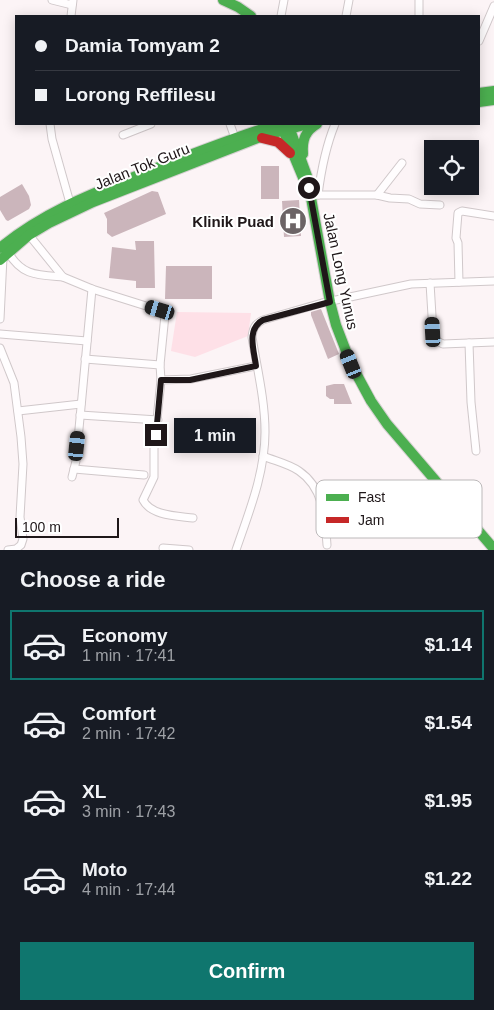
<!DOCTYPE html>
<meta charset="utf-8">
<style>
:root{--surface:#171b24;--page:#242831;--text:#f1f3f6;--muted:#9ea1a6;--line:#363941;--accent:#0f766e}
body{margin:0;font-family:Arial,sans-serif;background:var(--page);color:var(--text);height:100vh;display:flex;flex-direction:column;font-size:19px;white-space:nowrap}
*{box-sizing:border-box;margin:0}
p{font-size:16px;color:var(--muted)}
.icon{flex:none;width:28px;height:28px;fill:none;stroke:currentColor;stroke-width:2;stroke-linecap:round;stroke-linejoin:round}
.map{position:relative;height:550px;overflow:hidden}
.panel{display:flex;flex-direction:column;background:var(--surface);flex:1}
.panel>*{flex:none}
.banner{position:absolute;left:15px;top:15px;width:465px;height:110px;border-radius:0px;box-shadow:0 2px 12px #0003;display:grid;align-content:center;height:110px;padding:0 20px;background:var(--surface)}
.buttons{position:absolute;left:424px;top:140px;display:grid;gap:10px}
.buttons a{display:grid;place-items:center;width:55px;height:55px;border-radius:0px;background:var(--surface);box-shadow:0 2px 12px #0003;font-size:25px}
.scale{position:absolute;left:15px;bottom:12px;width:104px;box-sizing:border-box;padding-left:5px;border:2px solid #1f1719;border-top:0;font-size:14px;line-height:18px;white-space:nowrap;color:#1f1719;-webkit-text-stroke:4px #fff;paint-order:stroke}
.end{position:absolute;width:22px;height:22px;margin:-11px;border:6px solid #1f1719;background:#fff;box-shadow:0 0 0 2px #fff}
.from{border-radius:50%}
.bubble{position:absolute;height:35px;border-radius:0px;background:var(--surface);box-shadow:0 2px 12px #0003;font-size:16px;font-weight:700;line-height:35px;text-align:center}
.car{position:absolute;width:15px;height:30px;margin:-15px -8px;border-radius:6px;box-shadow:0 0 4px 1px #0007;background:linear-gradient(#222 24%,#8ab4d8 0 40%,#222 0 76%,#8ab4d8 0 86%,#222 0)}
.banner b{display:flex;align-items:center;gap:18px;height:48px;font-size:19px}
.banner b+b{border-top:1px solid var(--line)}
.banner i{width:12px;height:12px;background:var(--text)}
ul{padding:0;list-style:none}
li{display:flex;align-items:center;gap:15px;height:70px;margin:0 10px 8px;padding:0 10px;border:2px solid transparent;border-radius:0px}
li div{flex:1}
li b{display:block;font-size:19px}
li em{font-style:normal;font-weight:700}
li.selected{border-color:var(--accent)}
li>.icon{width:45px;height:45px;stroke-width:1.5}
h2{padding:0 20px;font-size:22px;line-height:60px}
.cta{display:flex;gap:10px;margin-top:auto;padding:10px 20px}
.cta a{flex:1;height:58px;border-radius:0px;background:var(--accent);color:#fff;font-size:20px;font-weight:700;line-height:58px;text-align:center}
.map>svg:first-child{display:block}
.green{fill:#fee0e7}
.building{fill:#cbb5bb}
.lines{fill:none;stroke-linecap:round;stroke-linejoin:round}
.street-casing{stroke:#d0c8ca;stroke-width:9}
.fast-casing{stroke:#d6d1d2;stroke-width:12}
.jam-casing{stroke:#d6d1d2;stroke-width:12}
.street{stroke:#fffdfe;stroke-width:7}
.fast{stroke:#4caf50;stroke-width:10}
.jam{stroke:#c62828;stroke-width:10}
.route{stroke:#1f1719;stroke-width:6}
.labels{text-anchor:middle;dominant-baseline:central;stroke-width:4;stroke-linejoin:round;paint-order:stroke}
.street-label{font-size:15px;fill:#1f1719;stroke:#fff}
.poi-label{font-size:15px;font-weight:bold;fill:#1f1719;stroke:#fff;text-anchor:end}
.key{fill:#fff;stroke:#bcb9ba;stroke-width:1}
.key-label{font-size:14px;fill:#1f1719}
</style>
<div class="map">
<svg width="494" height="550" viewBox="0 0 494 550">
<rect width="100%" height="100%" fill="#fcf4f6"/>
<path class="green" d="M177,312L251,313L248,336L195,357L171,351Z"/>
<g class="building">
<rect x="261" y="166" width="18" height="33"/>
<path d="M22,184L29,196L31,205L29,209L8,221L6,220L0,210V197Z"/>
<path d="M152,191L158,192L166,214L112,237L107,233V219L104,213Z"/>
<path d="M299,200L301,236L284,237L282,201Z"/>
<path d="M135,241H154L155,288H136V281L109,278L112,247L136,250Z"/>
<path d="M166,266H212V299H165Z"/>
<path d="M321,309L339,354L328,359L311,315V312Z"/>
<path d="M334,384H344L352,404H334V399H330L326,396V386Z"/>
</g>
<g class="lines">
<g class="street-casing">
<g id="street">
<path d="M52,0L72,5"/>
<path d="M419,0V16"/>
<path d="M71,16L73,0"/>
<path d="M281,16L284,0"/>
<path d="M346,16L349,0"/>
<path d="M479,41L494,6"/>
<path d="M50,124L52,139L70,203"/>
<path d="M230,124L235,138"/>
<path d="M123,135L151,124"/>
<path d="M310,195H377L390,198L409,199L420,204L440,205"/>
<path d="M318,195C321,171 326,146 335,124"/>
<path d="M377,195L402,163"/>
<path d="M29,235L63,277L92,289L162,311L165,315L160,365L161,380L154,449V477L143,500C151,516 178,516 193,518"/>
<path d="M8,252C22,276 37,275 63,277"/>
<path d="M459,282L458,243L456,238L458,213L462,211L494,216"/>
<path d="M430,283L433,332L437,341L443,344L494,342"/>
<path d="M0,319L3,257"/>
<path d="M0,334L87,341"/>
<path d="M469,343L471,402L476,451"/>
<path d="M0,348L14,383L21,437L23,464L20,517L23,539L21,545L16,549L8,550"/>
<path d="M85,359L160,365"/>
<path d="M161,380L191,379L256,366"/>
<path d="M18,411L81,404"/>
<path d="M80,415L158,420"/>
<path d="M263,456C275,461 289,464 299,471C324,488 325,518 327,545"/>
<path d="M74,469L144,475"/>
<path d="M72,477L76,461L92,289"/>
<path d="M163,548L189,550"/>
<path d="M236,550C249,512 265,473 265,432C265,400 257,368 252,337C253,328 255,324 263,320L322,303L411,284L494,281"/>
</g>
</g>
<g class="fast-casing">
<g id="fast">
<path d="M223,0L238,7L251,16"/>
<path d="M479,93L494,91"/>
<path d="M479,102L494,100"/>
<path d="M288,124L307,176L330,302L336,325L351,364L371,401L387,424L494,549"/>
<path d="M281,125L304,180"/>
<path d="M303,154C302,140 305,131 317,124"/>
<path d="M0,248C42,213 91,194 141,174C187,156 232,138 278,124"/>
<path d="M0,260L29,235L49,223L93,202L263,136L308,124"/>
</g>
</g>
<g class="jam-casing">
<path id="jam" d="M262,138L278,142L290,153"/>
</g>
<use href="#street" class="street"/>
<use href="#fast" class="fast"/>
<use href="#jam" class="jam"/>
</g>
<g class="lines">
<path class="route" d="M156,435L161,380H190L256,366C254,350 246,329 263,320L330,302L309,188"/>
</g>
<defs>
<g id="hospital-disc" transform="scale(1.4375)"><circle r="9.5" fill="#6c6466" stroke="#fff"/><path d="M-5-5h3v3.5h4V-5h3V5h-3V1.5h-4V5h-3Z" fill="#fff"/></g>
</defs>
<g fill-rule="evenodd">
<use href="#hospital-disc" x="293" y="221"/>
</g>
<g class="labels">
<g class="street-label">
<text transform="translate(142 166) rotate(-22)">Jalan Tok Guru</text>
<text transform="translate(341 271) rotate(78)">Jalan Long Yunus</text>
</g>
<g class="poi-label">
<text x="274" y="221">Klinik Puad</text>
</g>
</g>
<rect x="316" y="480" width="166" height="58" rx="8" class="key"/>
<rect x="326" y="494" width="23" height="7" fill="#4caf50"/>
<rect x="326" y="517" width="23" height="6" fill="#c62828"/>
<g class="key-label">
<text x="358" y="502">Fast</text>
<text x="358" y="525">Jam</text>
</g>
</svg>
<div class="buttons">
<a><svg class="icon" aria-label="locate" viewBox="0 0 24 24"><circle cx="12" cy="12" r="6"/><path d="M12 2v4M12 18v4M2 12h4M18 12h4"/></svg></a>
</div>
<div class="scale">100 m</div>
<i class="end from" style="left:309px;top:188px"></i>
<i class="end" style="left:156px;top:435px"></i>
<div class="bubble" style="left:174px;top:418px;width:82px">1 min</div>
<i class="car" style="left:160px;top:310px;rotate:287deg"></i>
<i class="car" style="left:433px;top:332px;rotate:357deg"></i>
<i class="car" style="left:351px;top:364px;rotate:338deg"></i>
<i class="car" style="left:77px;top:446px;rotate:6deg"></i>
<div class="banner">
<b><i class="from"></i>Damia Tomyam 2</b>
<b><i></i>Lorong Reffilesu</b>
</div>
</div>
<section class="panel">
<h2>Choose a ride</h2>
<ul>
<li class="selected"><svg class="icon" aria-label="car" viewBox="0 0 24 24"><path d="M5 17H2v-5l4-1 3-4h7l3 4 3 1v5h-3M9 17h6M6 11h13"/><circle cx="7" cy="17" r="2"/><circle cx="17" cy="17" r="2"/></svg><div><b>Economy</b><p>1 min · 17:41</p></div><em>$1.14</em></li>
<li><svg class="icon" aria-label="car" viewBox="0 0 24 24"><path d="M5 17H2v-5l4-1 3-4h7l3 4 3 1v5h-3M9 17h6M6 11h13"/><circle cx="7" cy="17" r="2"/><circle cx="17" cy="17" r="2"/></svg><div><b>Comfort</b><p>2 min · 17:42</p></div><em>$1.54</em></li>
<li><svg class="icon" aria-label="car" viewBox="0 0 24 24"><path d="M5 17H2v-5l4-1 3-4h7l3 4 3 1v5h-3M9 17h6M6 11h13"/><circle cx="7" cy="17" r="2"/><circle cx="17" cy="17" r="2"/></svg><div><b>XL</b><p>3 min · 17:43</p></div><em>$1.95</em></li>
<li><svg class="icon" aria-label="car" viewBox="0 0 24 24"><path d="M5 17H2v-5l4-1 3-4h7l3 4 3 1v5h-3M9 17h6M6 11h13"/><circle cx="7" cy="17" r="2"/><circle cx="17" cy="17" r="2"/></svg><div><b>Moto</b><p>4 min · 17:44</p></div><em>$1.22</em></li>
</ul>
<div class="cta"><a>Confirm</a></div>
</section>
